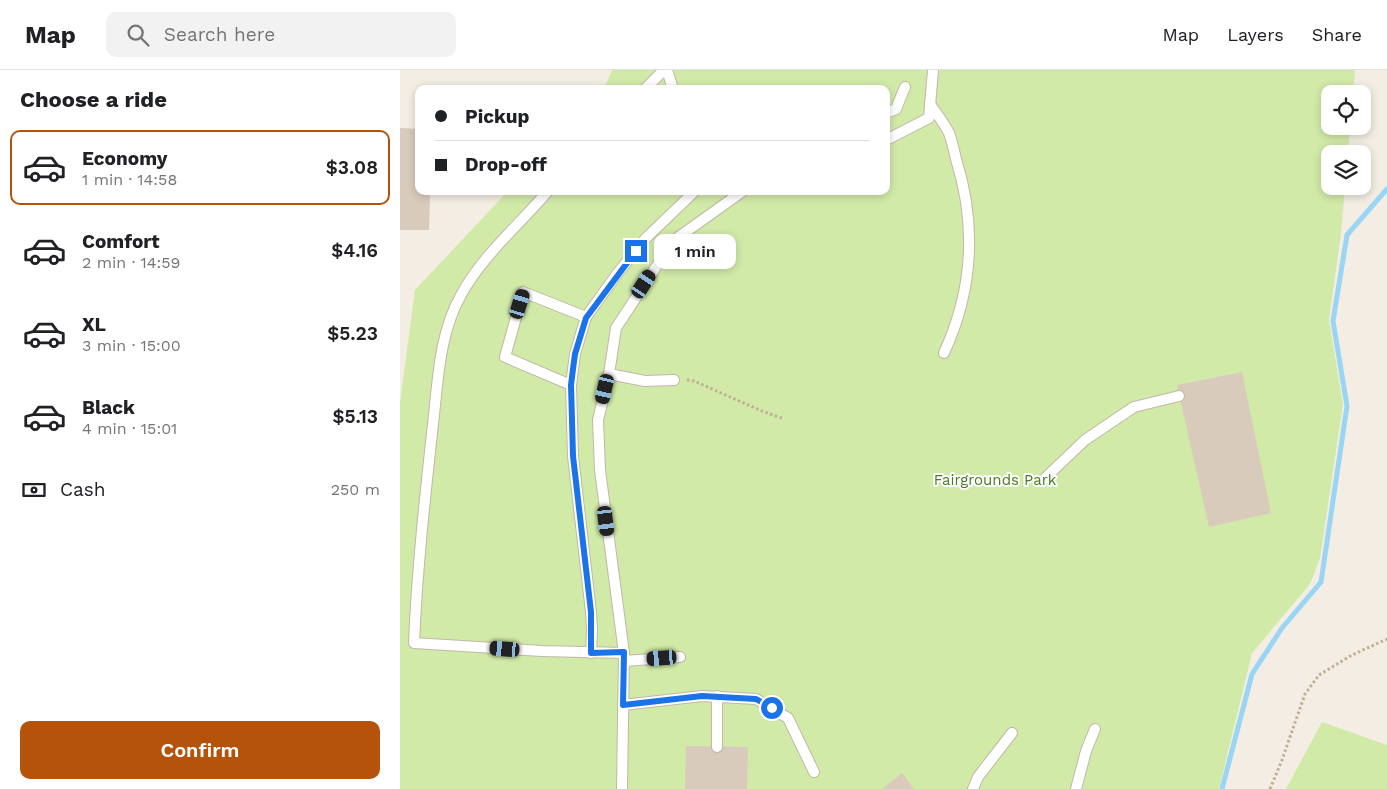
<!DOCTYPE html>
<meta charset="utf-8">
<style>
:root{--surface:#fff;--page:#f2f2f2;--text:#202124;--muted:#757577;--line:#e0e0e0;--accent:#b45309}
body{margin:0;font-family:"Work Sans",sans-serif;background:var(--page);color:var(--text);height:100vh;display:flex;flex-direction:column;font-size:19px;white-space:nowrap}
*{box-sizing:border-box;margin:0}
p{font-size:16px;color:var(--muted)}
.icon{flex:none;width:28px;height:28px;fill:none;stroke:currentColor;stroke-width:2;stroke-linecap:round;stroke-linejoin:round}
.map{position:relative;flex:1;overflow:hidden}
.panel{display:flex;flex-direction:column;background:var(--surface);width:400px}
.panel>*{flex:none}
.guide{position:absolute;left:15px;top:15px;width:475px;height:110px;border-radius:10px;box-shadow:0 2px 8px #0003;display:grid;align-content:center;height:110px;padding:0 20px;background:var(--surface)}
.buttons{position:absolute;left:921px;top:15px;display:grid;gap:10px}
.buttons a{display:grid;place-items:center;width:50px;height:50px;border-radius:10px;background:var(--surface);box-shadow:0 2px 8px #0003;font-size:25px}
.end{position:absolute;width:22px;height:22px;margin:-11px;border:6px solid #1a73e8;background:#fff;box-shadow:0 0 0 2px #fff}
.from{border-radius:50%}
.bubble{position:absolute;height:35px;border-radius:10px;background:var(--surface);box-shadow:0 2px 8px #0003;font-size:16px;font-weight:600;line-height:35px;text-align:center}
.car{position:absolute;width:15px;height:30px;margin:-15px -8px;border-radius:6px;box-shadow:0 0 4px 1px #0007;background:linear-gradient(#222 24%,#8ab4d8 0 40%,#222 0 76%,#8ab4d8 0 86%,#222 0)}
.guide b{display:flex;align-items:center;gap:18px;height:48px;font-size:19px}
.guide b+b{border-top:1px solid var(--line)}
.guide i{width:12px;height:12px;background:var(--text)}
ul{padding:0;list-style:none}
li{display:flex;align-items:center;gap:15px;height:75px;margin:0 10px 8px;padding:0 10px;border:2px solid transparent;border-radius:10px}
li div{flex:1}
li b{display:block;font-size:19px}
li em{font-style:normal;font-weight:600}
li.active{border-color:var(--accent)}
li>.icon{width:45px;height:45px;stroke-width:1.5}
h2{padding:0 20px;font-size:22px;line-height:60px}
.pay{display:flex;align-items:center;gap:12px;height:55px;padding:0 20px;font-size:19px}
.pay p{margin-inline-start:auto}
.primary-button{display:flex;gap:10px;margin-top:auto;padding:10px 20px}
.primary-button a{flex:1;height:58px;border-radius:10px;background:var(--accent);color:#fff;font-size:20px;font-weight:600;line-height:58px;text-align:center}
header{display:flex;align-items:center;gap:30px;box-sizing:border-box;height:70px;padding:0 25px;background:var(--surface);border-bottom:1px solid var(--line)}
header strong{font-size:24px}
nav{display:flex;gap:28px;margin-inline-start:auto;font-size:18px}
.search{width:350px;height:45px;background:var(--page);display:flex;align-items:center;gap:12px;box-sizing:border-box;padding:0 18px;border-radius:10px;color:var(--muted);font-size:19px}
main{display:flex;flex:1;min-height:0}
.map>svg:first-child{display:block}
.green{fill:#d1eaa8}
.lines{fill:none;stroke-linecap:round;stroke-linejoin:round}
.stream{stroke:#9ad5f5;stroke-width:5}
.building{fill:#d8cbbb}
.service-casing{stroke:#c2b7a8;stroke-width:12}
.path{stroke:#c1af95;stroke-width:3;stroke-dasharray:2.5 2.5;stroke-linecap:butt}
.service{stroke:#fff;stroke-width:10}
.route{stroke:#1a73e8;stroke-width:6}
.labels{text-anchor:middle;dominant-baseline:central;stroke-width:4;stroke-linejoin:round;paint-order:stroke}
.park-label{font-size:15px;fill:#497a23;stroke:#fff}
</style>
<header>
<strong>Map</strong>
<div class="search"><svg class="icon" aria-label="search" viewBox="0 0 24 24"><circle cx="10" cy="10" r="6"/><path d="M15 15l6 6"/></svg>Search here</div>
<nav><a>Map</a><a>Layers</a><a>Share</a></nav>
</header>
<main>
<section class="panel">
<h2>Choose a ride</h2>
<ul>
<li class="active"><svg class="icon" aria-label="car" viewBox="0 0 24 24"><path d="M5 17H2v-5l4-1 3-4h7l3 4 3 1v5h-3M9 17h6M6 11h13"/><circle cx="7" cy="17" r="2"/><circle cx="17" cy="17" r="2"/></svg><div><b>Economy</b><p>1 min · 14:58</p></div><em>$3.08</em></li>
<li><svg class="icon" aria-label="car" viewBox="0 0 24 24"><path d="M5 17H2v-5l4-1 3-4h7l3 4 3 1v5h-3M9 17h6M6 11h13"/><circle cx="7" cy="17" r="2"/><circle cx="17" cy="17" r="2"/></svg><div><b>Comfort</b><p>2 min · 14:59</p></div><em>$4.16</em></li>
<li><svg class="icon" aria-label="car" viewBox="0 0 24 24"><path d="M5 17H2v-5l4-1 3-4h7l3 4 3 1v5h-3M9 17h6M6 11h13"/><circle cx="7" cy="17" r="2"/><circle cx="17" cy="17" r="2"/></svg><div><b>XL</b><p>3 min · 15:00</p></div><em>$5.23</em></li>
<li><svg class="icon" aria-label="car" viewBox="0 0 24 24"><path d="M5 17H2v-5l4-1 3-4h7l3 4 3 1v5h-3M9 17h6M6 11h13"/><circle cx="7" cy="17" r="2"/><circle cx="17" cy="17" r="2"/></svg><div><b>Black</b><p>4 min · 15:01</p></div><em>$5.13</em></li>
</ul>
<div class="pay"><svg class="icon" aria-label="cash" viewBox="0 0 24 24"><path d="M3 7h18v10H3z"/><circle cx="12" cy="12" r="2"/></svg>Cash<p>250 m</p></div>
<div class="primary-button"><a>Confirm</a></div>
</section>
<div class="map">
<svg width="987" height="719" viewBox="0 0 987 719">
<rect width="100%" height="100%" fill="#f3ede3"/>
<g class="green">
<path d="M212,0H955L953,24H930V56H950L948,84H930V116H945L941,164L929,250L943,334L920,488L910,514L852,583L819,719H0V333L15,220L108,121H486V19H204Z"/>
<path d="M922,652L987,675V719H886Z"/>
</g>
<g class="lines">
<path class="stream" d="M822,719L852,604L882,558L921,512L947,336L933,251L947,165L987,119"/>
</g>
<g class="building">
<path d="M0,58L19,59V121H30L29,160H0Z"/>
<path d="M842,302L871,443L809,457L777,315Z"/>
<path d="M286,676L348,677L347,719H285Z"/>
<path d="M502,703L514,719H482Z"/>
</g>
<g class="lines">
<g class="service-casing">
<g id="service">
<path d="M267,0L273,19"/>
<path d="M245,19L264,0"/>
<path d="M530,34C536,43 544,53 549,63C552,71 554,80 556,89C577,156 573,220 544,283"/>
<path d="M486,43L496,39L505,17"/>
<path d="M486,70L529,48L533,0"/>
<path d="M148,121C119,155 82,186 61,225C39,264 38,311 33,354C25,427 17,500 14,573L142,581L224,583"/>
<path d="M209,304L245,311L274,310"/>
<path d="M171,315L105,287L123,222L186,247"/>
<path d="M643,410L685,370L734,337L779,326"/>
<path d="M191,583L192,560L191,542L173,386L171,315L175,284L186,247L217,204L246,168L295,121"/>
<path d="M224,591L280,587"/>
<path d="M317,626V677"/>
<path d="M223,635L302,626L356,629L388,648L414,702"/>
<path d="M222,719L224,583L200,400L198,350L209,304L216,258L273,171L343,121"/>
<path d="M573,719L578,707L612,663"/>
<path d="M676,719L686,681L695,659"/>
</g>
</g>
<g class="path">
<path d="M287,310L294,311L362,341L384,349"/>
<path d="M870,719L882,690L905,624L919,605L952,585L987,569"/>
</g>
<use href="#service" class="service"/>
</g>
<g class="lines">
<path class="route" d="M236,181L186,248L175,284L173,299L171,315L173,386L191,542V583L224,582L223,635L302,626L356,629L372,638"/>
</g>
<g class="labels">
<g class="park-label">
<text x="595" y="410">Fairgrounds Park</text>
</g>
</g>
</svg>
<div class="buttons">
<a><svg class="icon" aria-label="locate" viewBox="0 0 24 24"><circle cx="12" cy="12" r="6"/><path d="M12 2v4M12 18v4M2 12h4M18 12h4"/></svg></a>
<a><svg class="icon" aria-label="layers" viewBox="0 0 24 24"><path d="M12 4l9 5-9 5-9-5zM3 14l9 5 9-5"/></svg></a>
</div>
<i class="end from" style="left:372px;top:638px"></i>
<i class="end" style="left:236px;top:181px"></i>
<div class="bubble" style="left:254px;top:164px;width:82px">1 min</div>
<i class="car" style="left:244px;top:214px;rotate:33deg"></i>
<i class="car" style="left:120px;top:234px;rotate:17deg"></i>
<i class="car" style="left:205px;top:319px;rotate:193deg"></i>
<i class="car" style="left:206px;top:451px;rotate:173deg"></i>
<i class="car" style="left:105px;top:579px;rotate:274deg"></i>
<i class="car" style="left:262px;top:588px;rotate:266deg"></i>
<div class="guide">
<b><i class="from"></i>Pickup</b>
<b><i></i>Drop-off</b>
</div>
</div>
</main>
